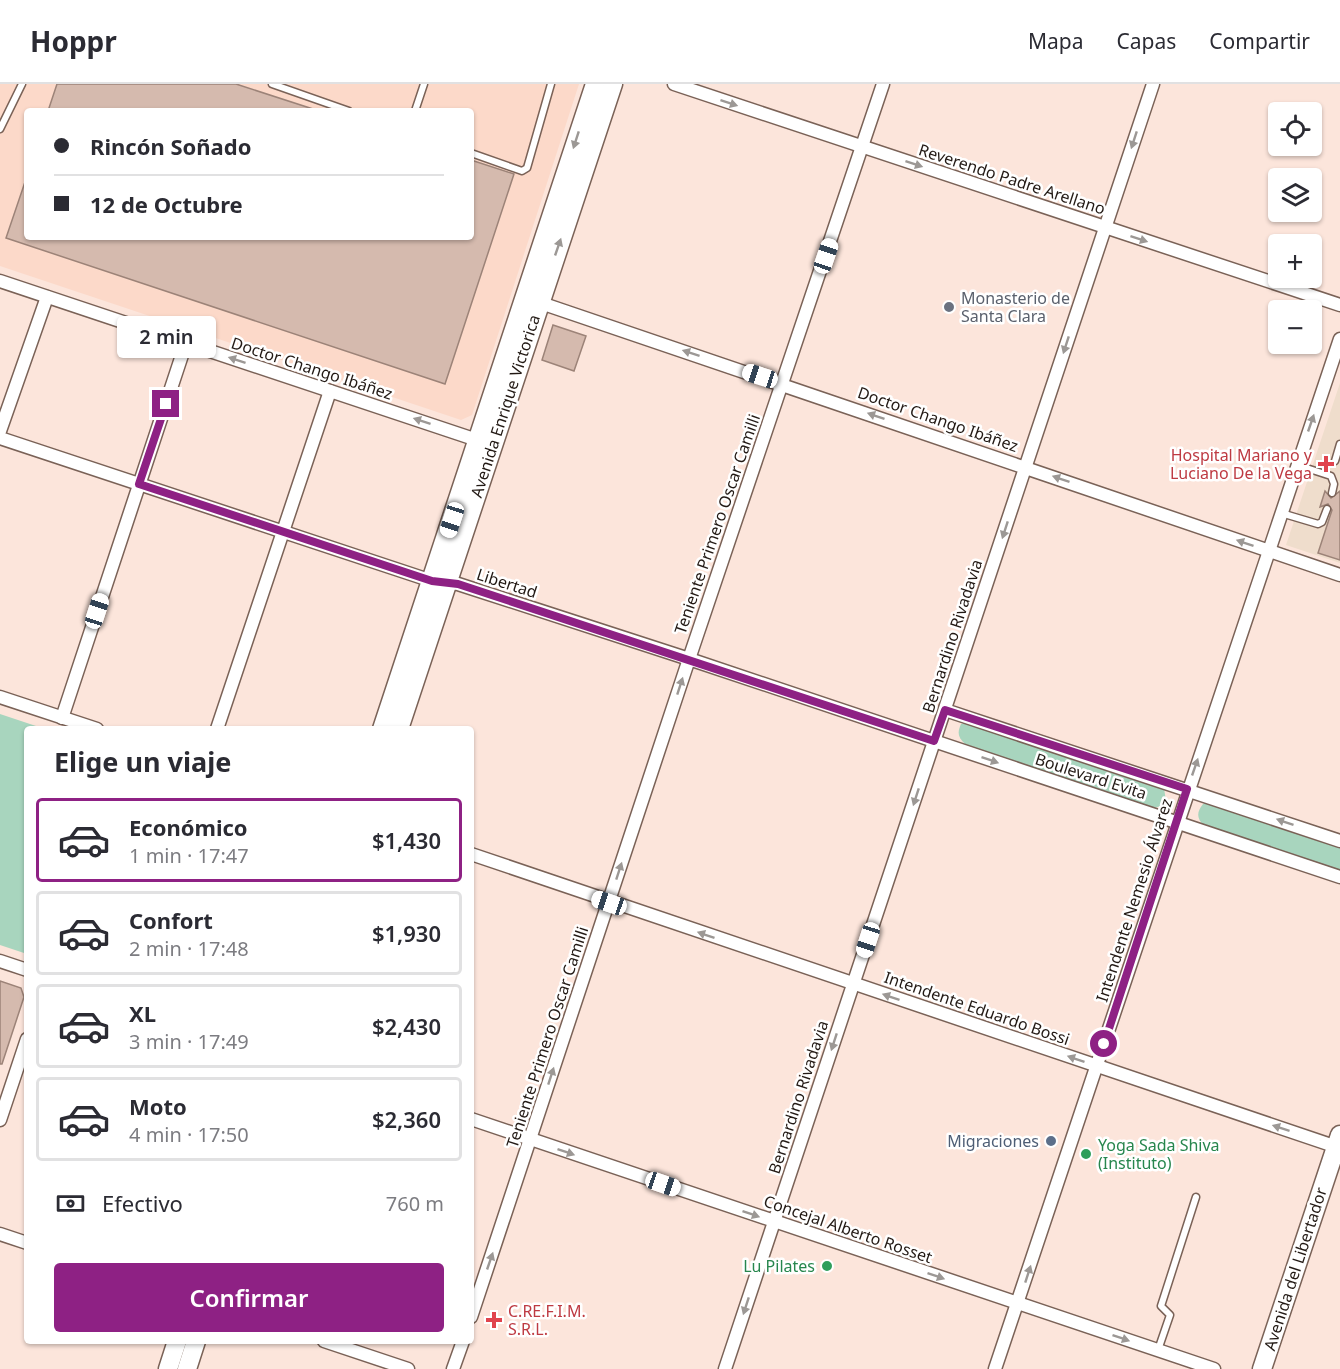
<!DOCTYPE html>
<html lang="es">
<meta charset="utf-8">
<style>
:root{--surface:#fff;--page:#f7f7f7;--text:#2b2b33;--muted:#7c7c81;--line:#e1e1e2;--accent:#8e2184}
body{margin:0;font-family:"Noto Sans",sans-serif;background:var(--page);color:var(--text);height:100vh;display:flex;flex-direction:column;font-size:22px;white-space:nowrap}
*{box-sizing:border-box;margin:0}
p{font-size:20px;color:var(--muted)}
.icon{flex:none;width:33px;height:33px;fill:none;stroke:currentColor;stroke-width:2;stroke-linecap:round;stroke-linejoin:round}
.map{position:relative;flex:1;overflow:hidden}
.panel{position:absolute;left:24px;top:642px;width:450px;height:618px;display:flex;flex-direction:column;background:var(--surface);border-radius:6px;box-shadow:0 2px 4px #0004}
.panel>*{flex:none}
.banner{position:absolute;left:24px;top:24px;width:450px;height:132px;border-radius:6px;box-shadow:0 2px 4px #0004;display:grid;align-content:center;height:132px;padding:0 30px;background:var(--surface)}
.fabs{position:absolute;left:1268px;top:18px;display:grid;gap:12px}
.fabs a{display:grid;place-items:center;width:54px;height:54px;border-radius:6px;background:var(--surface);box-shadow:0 2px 4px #0004;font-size:30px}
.end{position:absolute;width:27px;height:27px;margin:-14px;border:8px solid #8e2184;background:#fff;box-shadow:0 0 0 3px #fff}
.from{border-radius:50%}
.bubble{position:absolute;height:42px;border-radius:6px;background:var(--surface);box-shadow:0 2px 4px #0004;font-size:20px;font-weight:600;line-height:42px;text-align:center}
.car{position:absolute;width:18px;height:36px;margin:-18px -9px;border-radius:8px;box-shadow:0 0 4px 2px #0007;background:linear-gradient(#fff 24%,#345 0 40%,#fff 0 76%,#345 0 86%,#fff 0)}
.banner b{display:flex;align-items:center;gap:21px;height:57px;font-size:22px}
.banner b+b{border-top:2px solid var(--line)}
.banner i{width:15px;height:15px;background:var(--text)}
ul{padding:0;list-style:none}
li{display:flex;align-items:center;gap:18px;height:84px;margin:0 12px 9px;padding:0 18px;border:3px solid var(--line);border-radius:6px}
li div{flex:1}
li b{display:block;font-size:22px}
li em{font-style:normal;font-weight:600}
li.active{border-color:var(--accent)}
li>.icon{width:54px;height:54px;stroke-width:1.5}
h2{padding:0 30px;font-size:27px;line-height:72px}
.pay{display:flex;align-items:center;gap:15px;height:66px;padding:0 30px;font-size:22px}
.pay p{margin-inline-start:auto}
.button{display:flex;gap:12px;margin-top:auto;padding:12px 30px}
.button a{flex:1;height:69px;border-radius:6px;background:var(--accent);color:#fff;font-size:24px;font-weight:600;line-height:69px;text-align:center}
header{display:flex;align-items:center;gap:36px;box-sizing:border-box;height:84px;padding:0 30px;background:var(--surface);border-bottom:2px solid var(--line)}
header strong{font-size:28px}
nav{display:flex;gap:33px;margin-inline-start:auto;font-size:21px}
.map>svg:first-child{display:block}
.built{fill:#fcd9c9;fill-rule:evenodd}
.medical{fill:#efddcc}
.green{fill:#a8d5be}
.building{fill:#d5baae;stroke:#9c8378;stroke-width:1.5}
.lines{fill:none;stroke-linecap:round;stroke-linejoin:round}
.service-casing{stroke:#7a6257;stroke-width:9}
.minor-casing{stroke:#7a6257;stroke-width:15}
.primary-casing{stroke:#7a6257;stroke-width:21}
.service{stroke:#fff;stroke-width:6}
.minor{stroke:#fff;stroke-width:12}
.primary{stroke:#fff;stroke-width:18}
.oneway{fill:#9c9895}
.route{stroke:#8e2184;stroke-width:8}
.worship-dot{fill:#6b7280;stroke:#fff;stroke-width:2}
.health-dot{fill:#e0444e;stroke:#fff;stroke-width:2}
.service-dot{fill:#5c6f8a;stroke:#fff;stroke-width:2}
.leisure-dot{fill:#2e9e5b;stroke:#fff;stroke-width:2}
.labels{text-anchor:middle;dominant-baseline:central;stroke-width:5;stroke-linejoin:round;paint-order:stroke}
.street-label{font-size:16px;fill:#221914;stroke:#fff}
.worship-label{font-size:16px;fill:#5b616d;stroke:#fff;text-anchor:start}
.health-label{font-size:16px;fill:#be3a42;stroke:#fff;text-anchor:end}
.service-label{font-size:16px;fill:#4e5e75;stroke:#fff;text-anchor:end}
.leisure-label{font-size:16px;fill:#27864d;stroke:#fff;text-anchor:start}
</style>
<header>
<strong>Hoppr</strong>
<nav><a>Mapa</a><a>Capas</a><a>Compartir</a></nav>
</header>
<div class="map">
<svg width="1340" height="1285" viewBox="0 0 1340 1285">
<rect width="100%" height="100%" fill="#fce5db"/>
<path class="built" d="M0,0H579L472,331L461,336L0,182ZM27,27H471V153H27Z"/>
<path class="medical" d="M1340,299V479L1286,461Z"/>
<g class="green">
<path d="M0,630L45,645H27V870L0,861Z"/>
<path d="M967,639L1164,704L1166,717L1161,722L1154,724L965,660C958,653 957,649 961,640Z"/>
<path d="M1208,719L1340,763V788L1204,742C1197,734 1196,729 1203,720Z"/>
</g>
<g class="building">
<path d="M57,0H236L313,25L312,27H48Z"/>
<path d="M471,76L514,90L445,300L6,154L25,98H27V153H471Z"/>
<path d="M553,241L586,252L574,287L542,276Z"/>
<path d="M1325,407L1331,414L1340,407V476L1318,469L1332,426L1328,420L1320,423Z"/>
<path d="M0,897L21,904L24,913L2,980H0Z"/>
</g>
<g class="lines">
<g class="service-casing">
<g id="service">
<path d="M272,0L349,27"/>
<path d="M415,27L424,0"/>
<path d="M0,45L22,0"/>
<path d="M471,69L522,87L527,84L551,0"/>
<path d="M1335,377L1340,360"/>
<path d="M1297,381L1331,392L1334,400L1332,409"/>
<path d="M1281,429L1318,440L1322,438L1327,425"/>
<path d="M1158,1266L1170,1231L1161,1222L1196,1113"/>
</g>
</g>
<g class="minor-casing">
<g id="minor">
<path d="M674,0L1340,221"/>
<path d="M0,197L477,356"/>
<path d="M535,217L1340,491"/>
<path d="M0,347L47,213"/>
<path d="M0,354L432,497L458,500L689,575L1340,793"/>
<path d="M0,613L97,645"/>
<path d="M945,626L1340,757"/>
<path d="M62,634L186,259"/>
<path d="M217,645L330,307"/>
<path d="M471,770L1340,1064"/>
<path d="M0,877L27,886"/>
<path d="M471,1035L1214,1285"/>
<path d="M0,1036L27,955"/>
<path d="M0,1150L27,1159"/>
<path d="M471,1233L689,575L883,0"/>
<path d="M324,1257L408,1285"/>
<path d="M453,1285L463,1257"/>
<path d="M725,1285L1153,0"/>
<path d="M995,1285L1340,255"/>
</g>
</g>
<g class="primary-casing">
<g id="primary">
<path d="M382,645L595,0"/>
<path d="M399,645L613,0"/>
<path d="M168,1285L177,1257"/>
<path d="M187,1285L196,1257"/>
<path d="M1262,1285L1340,1051"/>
</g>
</g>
<use href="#service" class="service"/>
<use href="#minor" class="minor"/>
<use href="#primary" class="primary"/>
</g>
<defs><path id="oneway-solid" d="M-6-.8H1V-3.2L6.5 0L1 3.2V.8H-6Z" transform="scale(1.5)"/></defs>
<g class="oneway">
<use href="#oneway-solid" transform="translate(729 19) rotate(18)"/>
<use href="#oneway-solid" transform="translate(576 56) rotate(108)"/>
<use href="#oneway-solid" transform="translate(1134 56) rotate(108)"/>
<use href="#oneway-solid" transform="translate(914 80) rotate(18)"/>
<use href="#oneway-solid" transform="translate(1139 155) rotate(18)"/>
<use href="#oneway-solid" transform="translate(558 163) rotate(-71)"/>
<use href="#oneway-solid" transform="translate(1066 261) rotate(108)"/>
<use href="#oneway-solid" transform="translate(691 269) rotate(-162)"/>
<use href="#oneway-solid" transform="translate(237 276) rotate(-162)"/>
<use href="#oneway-solid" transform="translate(876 332) rotate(-161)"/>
<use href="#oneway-solid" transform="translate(422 337) rotate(-162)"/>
<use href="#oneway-solid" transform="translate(1311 339) rotate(-71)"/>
<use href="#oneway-solid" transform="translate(1061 395) rotate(-161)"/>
<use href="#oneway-solid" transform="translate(1005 446) rotate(108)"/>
<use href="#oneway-solid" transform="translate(1245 459) rotate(-161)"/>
<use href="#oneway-solid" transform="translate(680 602) rotate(-72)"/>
<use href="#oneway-solid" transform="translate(990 676) rotate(19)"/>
<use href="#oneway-solid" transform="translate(1195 683) rotate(-71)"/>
<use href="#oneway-solid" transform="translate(916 713) rotate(108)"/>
<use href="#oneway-solid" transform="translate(1285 738) rotate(-161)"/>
<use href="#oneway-solid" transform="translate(619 787) rotate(-72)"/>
<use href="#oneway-solid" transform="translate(706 851) rotate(-161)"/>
<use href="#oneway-solid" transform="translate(891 913) rotate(-161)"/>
<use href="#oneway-solid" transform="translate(834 958) rotate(108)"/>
<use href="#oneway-solid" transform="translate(1076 975) rotate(-161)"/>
<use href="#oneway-solid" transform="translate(551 992) rotate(-72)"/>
<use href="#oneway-solid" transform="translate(1281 1044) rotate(-162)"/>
<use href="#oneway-solid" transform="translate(566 1068) rotate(19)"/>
<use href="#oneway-solid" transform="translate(751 1130) rotate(19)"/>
<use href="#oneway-solid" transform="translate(490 1177) rotate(-71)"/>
<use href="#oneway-solid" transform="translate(1028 1190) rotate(-72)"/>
<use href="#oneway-solid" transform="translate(936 1192) rotate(19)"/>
<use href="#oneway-solid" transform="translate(746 1222) rotate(108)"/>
<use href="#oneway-solid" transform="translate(1121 1254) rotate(19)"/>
</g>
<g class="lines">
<path class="route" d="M166,320L139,400L432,497L458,500L934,657L945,626L1187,705L1104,960"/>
</g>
<circle class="worship-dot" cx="949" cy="223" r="6"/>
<g class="health-dot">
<path d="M1323 371h6v6h6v6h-6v6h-6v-6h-6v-6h6z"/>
<path d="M491 1227h6v6h6v6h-6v6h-6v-6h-6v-6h6z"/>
</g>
<circle class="service-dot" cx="1051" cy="1057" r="6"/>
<g class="leisure-dot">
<circle cx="1086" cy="1070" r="6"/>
<circle cx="827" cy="1182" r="6"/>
</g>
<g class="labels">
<g class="street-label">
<text transform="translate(1012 95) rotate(18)">Reverendo Padre Arellano</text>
<text transform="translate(312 284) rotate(18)">Doctor Chango Ibáñez</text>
<text transform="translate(505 322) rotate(-72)">Avenida Enrique Victorica</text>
<text transform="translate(938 335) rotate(19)">Doctor Chango Ibáñez</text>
<text transform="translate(717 440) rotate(-71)">Teniente Primero Oscar Camilli</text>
<text transform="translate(507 499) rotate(18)">Libertad</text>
<text transform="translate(952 552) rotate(-72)">Bernardino Rivadavia</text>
<text transform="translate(1091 692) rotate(18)">Boulevard Evita</text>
<text transform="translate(1134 816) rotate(-72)">Intendente Nemesio Álvarez</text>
<text transform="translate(977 924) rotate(19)">Intendente Eduardo Bossi</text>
<text transform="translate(547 953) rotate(-72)">Teniente Primero Oscar Camilli</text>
<text transform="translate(798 1013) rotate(-72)">Bernardino Rivadavia</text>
<text transform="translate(848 1145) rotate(19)">Concejal Alberto Rosset</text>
<text transform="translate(1295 1185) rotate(-72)">Avenida del Libertador</text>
</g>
<g class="worship-label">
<text x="961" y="214">Monasterio de<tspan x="961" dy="18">Santa Clara</tspan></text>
</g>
<g class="health-label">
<text x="1312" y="371">Hospital Mariano y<tspan x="1312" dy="18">Luciano De la Vega</tspan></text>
<text x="508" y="1227" text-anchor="start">C.RE.F.I.M.<tspan x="508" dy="18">S.R.L.</tspan></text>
</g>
<g class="service-label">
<text x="1039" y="1057">Migraciones</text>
</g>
<g class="leisure-label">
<text x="1098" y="1061">Yoga Sada Shiva<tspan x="1098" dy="18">(Instituto)</tspan></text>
<text x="815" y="1182" text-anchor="end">Lu Pilates</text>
</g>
</g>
</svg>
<div class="fabs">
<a><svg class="icon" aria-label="locate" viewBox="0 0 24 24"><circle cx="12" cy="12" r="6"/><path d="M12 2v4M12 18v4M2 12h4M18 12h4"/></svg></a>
<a><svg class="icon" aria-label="layers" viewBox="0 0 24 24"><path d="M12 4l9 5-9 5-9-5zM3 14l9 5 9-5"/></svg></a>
<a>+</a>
<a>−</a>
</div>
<i class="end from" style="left:1104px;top:960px"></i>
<i class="end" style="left:166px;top:320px"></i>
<div class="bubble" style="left:117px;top:232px;width:99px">2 min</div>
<i class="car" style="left:826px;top:172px;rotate:19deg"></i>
<i class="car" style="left:760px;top:292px;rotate:288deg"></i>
<i class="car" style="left:452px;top:436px;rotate:198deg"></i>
<i class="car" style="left:97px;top:527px;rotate:18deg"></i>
<i class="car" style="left:609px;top:819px;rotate:289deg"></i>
<i class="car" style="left:868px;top:856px;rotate:198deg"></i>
<i class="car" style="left:663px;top:1100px;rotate:109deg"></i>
<div class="banner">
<b><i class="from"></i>Rincón Soñado</b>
<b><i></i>12 de Octubre</b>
</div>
<section class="panel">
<h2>Elige un viaje</h2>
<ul>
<li class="active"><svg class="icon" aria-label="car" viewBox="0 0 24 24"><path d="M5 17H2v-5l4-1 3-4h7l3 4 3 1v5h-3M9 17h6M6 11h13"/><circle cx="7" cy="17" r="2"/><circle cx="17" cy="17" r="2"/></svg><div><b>Económico</b><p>1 min · 17:47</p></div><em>$1,430</em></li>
<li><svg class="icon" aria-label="car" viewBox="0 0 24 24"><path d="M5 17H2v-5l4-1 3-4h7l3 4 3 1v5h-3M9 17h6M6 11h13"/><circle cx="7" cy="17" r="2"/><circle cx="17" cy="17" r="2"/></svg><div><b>Confort</b><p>2 min · 17:48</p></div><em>$1,930</em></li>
<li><svg class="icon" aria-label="car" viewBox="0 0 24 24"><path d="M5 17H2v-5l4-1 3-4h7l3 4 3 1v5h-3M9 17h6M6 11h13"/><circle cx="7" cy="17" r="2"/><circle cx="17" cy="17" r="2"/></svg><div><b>XL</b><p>3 min · 17:49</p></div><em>$2,430</em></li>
<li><svg class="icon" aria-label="car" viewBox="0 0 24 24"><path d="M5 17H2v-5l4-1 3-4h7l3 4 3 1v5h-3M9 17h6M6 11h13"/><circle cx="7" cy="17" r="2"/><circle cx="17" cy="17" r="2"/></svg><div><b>Moto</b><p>4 min · 17:50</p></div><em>$2,360</em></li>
</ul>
<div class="pay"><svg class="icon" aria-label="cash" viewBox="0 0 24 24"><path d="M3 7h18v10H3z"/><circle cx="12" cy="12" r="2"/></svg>Efectivo<p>760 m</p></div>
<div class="button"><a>Confirmar</a></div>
</section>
</div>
